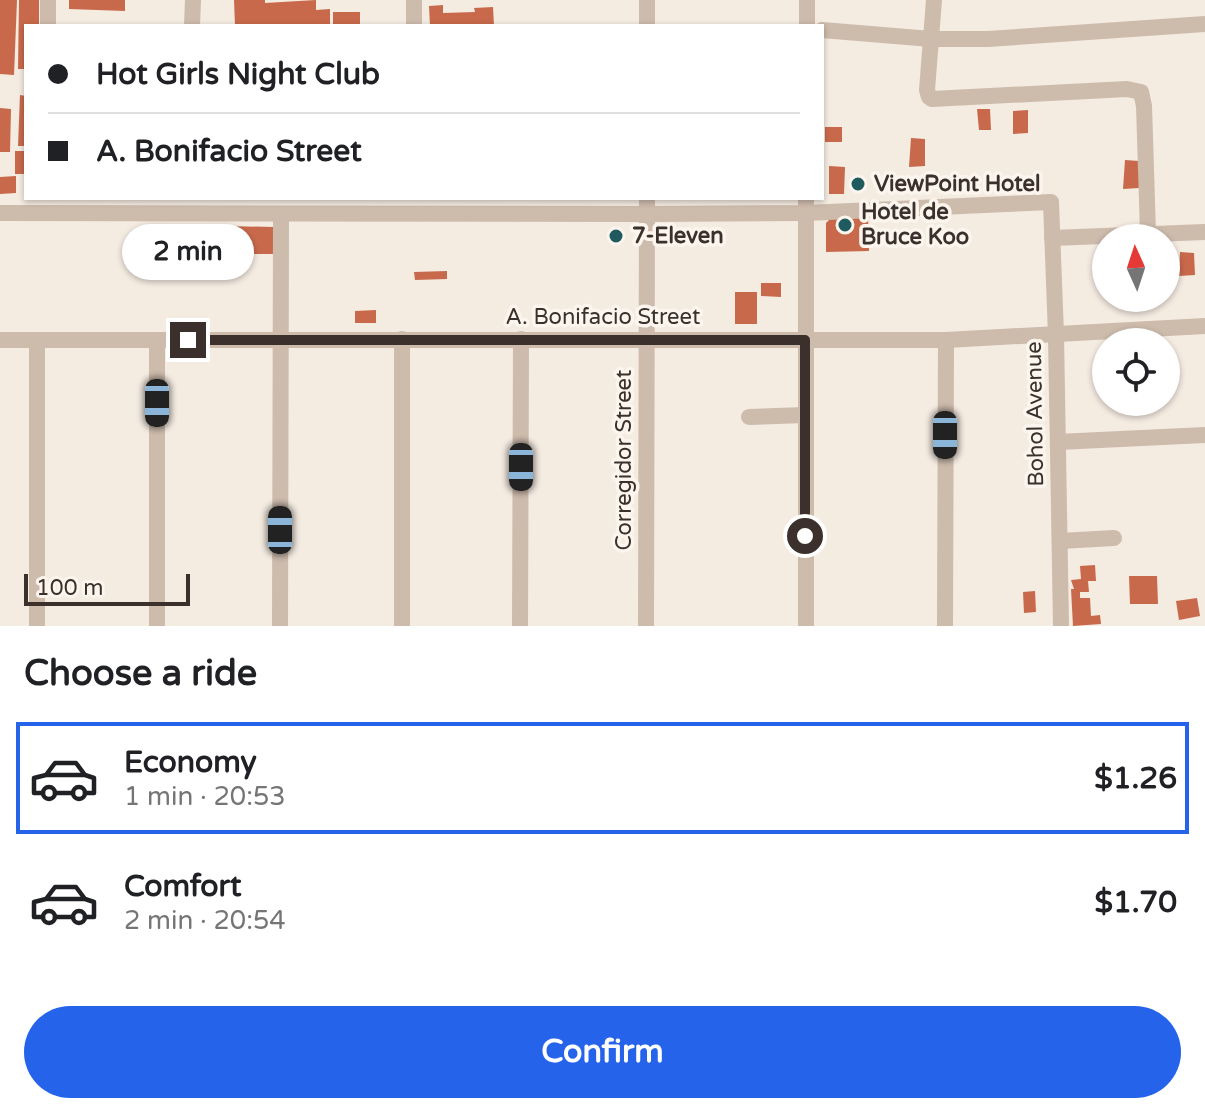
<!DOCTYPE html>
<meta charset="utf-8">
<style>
:root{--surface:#fff;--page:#f2f2f2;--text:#202124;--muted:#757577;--line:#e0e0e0;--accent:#2563eb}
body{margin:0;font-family:"Varela Round",sans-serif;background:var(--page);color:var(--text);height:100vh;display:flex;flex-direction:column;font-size:30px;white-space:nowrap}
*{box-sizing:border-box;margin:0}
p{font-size:26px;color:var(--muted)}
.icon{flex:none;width:44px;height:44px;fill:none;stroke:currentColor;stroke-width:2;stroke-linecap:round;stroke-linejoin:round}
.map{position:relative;height:626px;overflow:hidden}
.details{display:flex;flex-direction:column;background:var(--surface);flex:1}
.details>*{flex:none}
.guide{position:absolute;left:24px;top:24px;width:800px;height:176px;border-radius:0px;box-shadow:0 2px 6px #0004;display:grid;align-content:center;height:176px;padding:0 24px;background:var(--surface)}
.needle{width:52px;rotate:357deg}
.controls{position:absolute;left:1092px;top:224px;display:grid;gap:16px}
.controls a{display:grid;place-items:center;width:88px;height:88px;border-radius:50%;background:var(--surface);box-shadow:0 2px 6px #0004;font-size:40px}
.scale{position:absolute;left:24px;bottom:20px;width:166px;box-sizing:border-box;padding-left:8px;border:4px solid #3b302b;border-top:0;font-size:22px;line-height:28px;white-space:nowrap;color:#3b302b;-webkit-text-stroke:6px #fbf5ee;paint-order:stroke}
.end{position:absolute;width:36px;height:36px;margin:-18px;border:10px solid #3b302b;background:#fff;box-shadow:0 0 0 4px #fff}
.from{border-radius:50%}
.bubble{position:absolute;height:56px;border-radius:28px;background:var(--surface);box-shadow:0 2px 6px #0004;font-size:26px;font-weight:700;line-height:56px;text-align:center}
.car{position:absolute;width:24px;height:48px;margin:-24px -12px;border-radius:10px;box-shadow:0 0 6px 2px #0007;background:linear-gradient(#222 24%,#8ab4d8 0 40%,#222 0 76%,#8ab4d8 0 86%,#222 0)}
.guide b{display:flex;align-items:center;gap:28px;height:76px;font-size:30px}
.guide b+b{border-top:2px solid var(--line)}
.guide i{width:20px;height:20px;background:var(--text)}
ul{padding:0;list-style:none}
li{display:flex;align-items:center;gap:24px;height:112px;margin:0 16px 12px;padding:0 8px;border:4px solid transparent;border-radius:0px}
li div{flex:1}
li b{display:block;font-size:30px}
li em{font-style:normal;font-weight:700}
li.on{border-color:var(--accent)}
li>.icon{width:72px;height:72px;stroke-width:1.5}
h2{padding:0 24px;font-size:36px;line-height:96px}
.primary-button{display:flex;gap:16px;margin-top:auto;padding:16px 24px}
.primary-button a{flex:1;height:92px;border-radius:48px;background:var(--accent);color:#fff;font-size:32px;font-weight:700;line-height:92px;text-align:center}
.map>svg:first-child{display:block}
.building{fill:#c8694b}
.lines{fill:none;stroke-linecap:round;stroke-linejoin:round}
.minor{stroke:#cdbbac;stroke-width:16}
.route{stroke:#3b302b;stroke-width:10}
.poi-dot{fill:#1f5a5e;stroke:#fbf5ee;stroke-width:3}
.labels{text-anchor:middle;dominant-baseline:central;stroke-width:7;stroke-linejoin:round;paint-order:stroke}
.poi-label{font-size:22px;font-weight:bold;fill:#3b302b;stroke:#fbf5ee;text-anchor:start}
.street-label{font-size:22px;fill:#3b302b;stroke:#fbf5ee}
</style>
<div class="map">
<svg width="1205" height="626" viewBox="0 0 1205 626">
<rect width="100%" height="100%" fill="#f4ebe1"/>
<g class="building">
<path d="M0,0H17L14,75L0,74Z"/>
<path d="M19,0H39V26H26V69H18Z"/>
<path d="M69,0H125V11L69,9Z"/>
<path d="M234,0H265V3L316,0V10L330,9V26H235Z"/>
<path d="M443,5V13L475,12L474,8L493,7L494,26H430L429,6Z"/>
<rect x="333" y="12" width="27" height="14"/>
<path d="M20,95L26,96V146H18Z"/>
<path d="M0,108L11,109L10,152H0Z"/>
<path d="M977,109H990L991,130H979Z"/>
<path d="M1028,110V133L1013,134V111Z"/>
<rect x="825" y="127" width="17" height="15"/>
<path d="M911,138L925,139V166L909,167Z"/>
<rect x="15" y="151" width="11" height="23"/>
<path d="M1125,160L1139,161V188L1123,189Z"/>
<path d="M829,166L845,167L844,194H829Z"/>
<path d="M16,176V193L0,194V177Z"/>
<path d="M868,215L869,251L826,252V223L833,216Z"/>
<path d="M226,226L273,227V254H226Z"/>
<rect x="203" y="235" width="17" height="24"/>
<path d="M1180,252L1194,253L1195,275L1179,276Z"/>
<path d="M447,271V279L415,280L414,272Z"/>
<path d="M761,283H781V297L761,296Z"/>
<rect x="735" y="292" width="22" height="32"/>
<path d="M376,310V323H355V311Z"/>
<path d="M1095,565L1096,581H1088L1089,592H1080V598H1090L1091,616L1100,615L1101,624L1073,626L1071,589H1074L1071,580L1081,579L1080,566Z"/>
<path d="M1129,576H1157L1158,604H1130Z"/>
<path d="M1035,591L1036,612L1024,613L1023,592Z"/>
<path d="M1197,598L1200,616L1179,620L1176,601Z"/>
</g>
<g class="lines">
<g class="minor">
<path d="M48,0V26"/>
<path d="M414,0V26"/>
<path d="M934,0L927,90L929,97L932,99L1127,89L1141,92L1144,106L1148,233"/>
<path d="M192,26L193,0"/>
<path d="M647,26V0"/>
<path d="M807,26V0"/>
<path d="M822,30L931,39H988L1205,24"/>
<path d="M0,213L647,214L806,213L1051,202L1056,335L1061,626"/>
<path d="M1052,238L1205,232"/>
<path d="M0,340H946L1205,326"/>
<path d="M157,340V626"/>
<path d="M749,417L805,415"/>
<path d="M1058,442L1205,435"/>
<path d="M1060,541L1114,538"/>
<path d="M37,626V340"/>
<path d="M280,626L281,214"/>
<path d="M402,626V339"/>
<path d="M520,626L521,339"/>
<path d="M646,626L647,198"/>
<path d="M806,626V198"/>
<path d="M945,626L946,340"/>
</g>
</g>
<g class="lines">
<path class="route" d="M188,340H805V536"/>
</g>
<g class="poi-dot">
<circle cx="858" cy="184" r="8"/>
<circle cx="845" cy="225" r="8"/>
<circle cx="616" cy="236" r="8"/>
</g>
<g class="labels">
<g class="poi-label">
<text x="874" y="184">ViewPoint Hotel</text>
<text x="861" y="212">Hotel de<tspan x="861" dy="25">Bruce Koo</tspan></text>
<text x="632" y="236">7-Eleven</text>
</g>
<g class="street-label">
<text x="603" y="317">A. Bonifacio Street</text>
<text transform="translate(1035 414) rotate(-91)">Bohol Avenue</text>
<text transform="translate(624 460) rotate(-90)">Corregidor Street</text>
</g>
</g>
</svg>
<div class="controls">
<a><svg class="needle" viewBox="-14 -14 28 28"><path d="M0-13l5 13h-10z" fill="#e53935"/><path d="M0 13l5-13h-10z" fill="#757577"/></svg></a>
<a><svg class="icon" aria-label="locate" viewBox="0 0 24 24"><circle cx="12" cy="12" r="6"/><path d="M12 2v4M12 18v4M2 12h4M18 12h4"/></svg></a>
</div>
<div class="scale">100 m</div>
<i class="end from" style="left:805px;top:536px"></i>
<i class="end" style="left:188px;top:340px"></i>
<div class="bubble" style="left:122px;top:224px;width:132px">2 min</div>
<i class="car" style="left:157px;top:403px;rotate:180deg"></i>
<i class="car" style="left:945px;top:435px;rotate:180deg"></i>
<i class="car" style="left:521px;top:467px;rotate:180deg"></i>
<i class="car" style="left:280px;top:530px;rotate:0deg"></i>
<div class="guide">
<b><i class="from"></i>Hot Girls Night Club</b>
<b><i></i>A. Bonifacio Street</b>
</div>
</div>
<section class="details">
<h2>Choose a ride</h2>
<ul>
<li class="on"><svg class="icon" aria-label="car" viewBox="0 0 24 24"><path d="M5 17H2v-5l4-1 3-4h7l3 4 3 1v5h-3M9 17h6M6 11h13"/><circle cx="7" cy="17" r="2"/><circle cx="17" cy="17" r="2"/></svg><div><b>Economy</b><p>1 min · 20:53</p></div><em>$1.26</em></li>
<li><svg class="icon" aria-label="car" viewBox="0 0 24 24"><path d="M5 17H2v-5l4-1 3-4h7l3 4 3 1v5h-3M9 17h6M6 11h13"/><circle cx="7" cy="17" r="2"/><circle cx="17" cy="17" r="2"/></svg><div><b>Comfort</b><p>2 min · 20:54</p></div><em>$1.70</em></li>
</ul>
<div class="primary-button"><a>Confirm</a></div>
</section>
